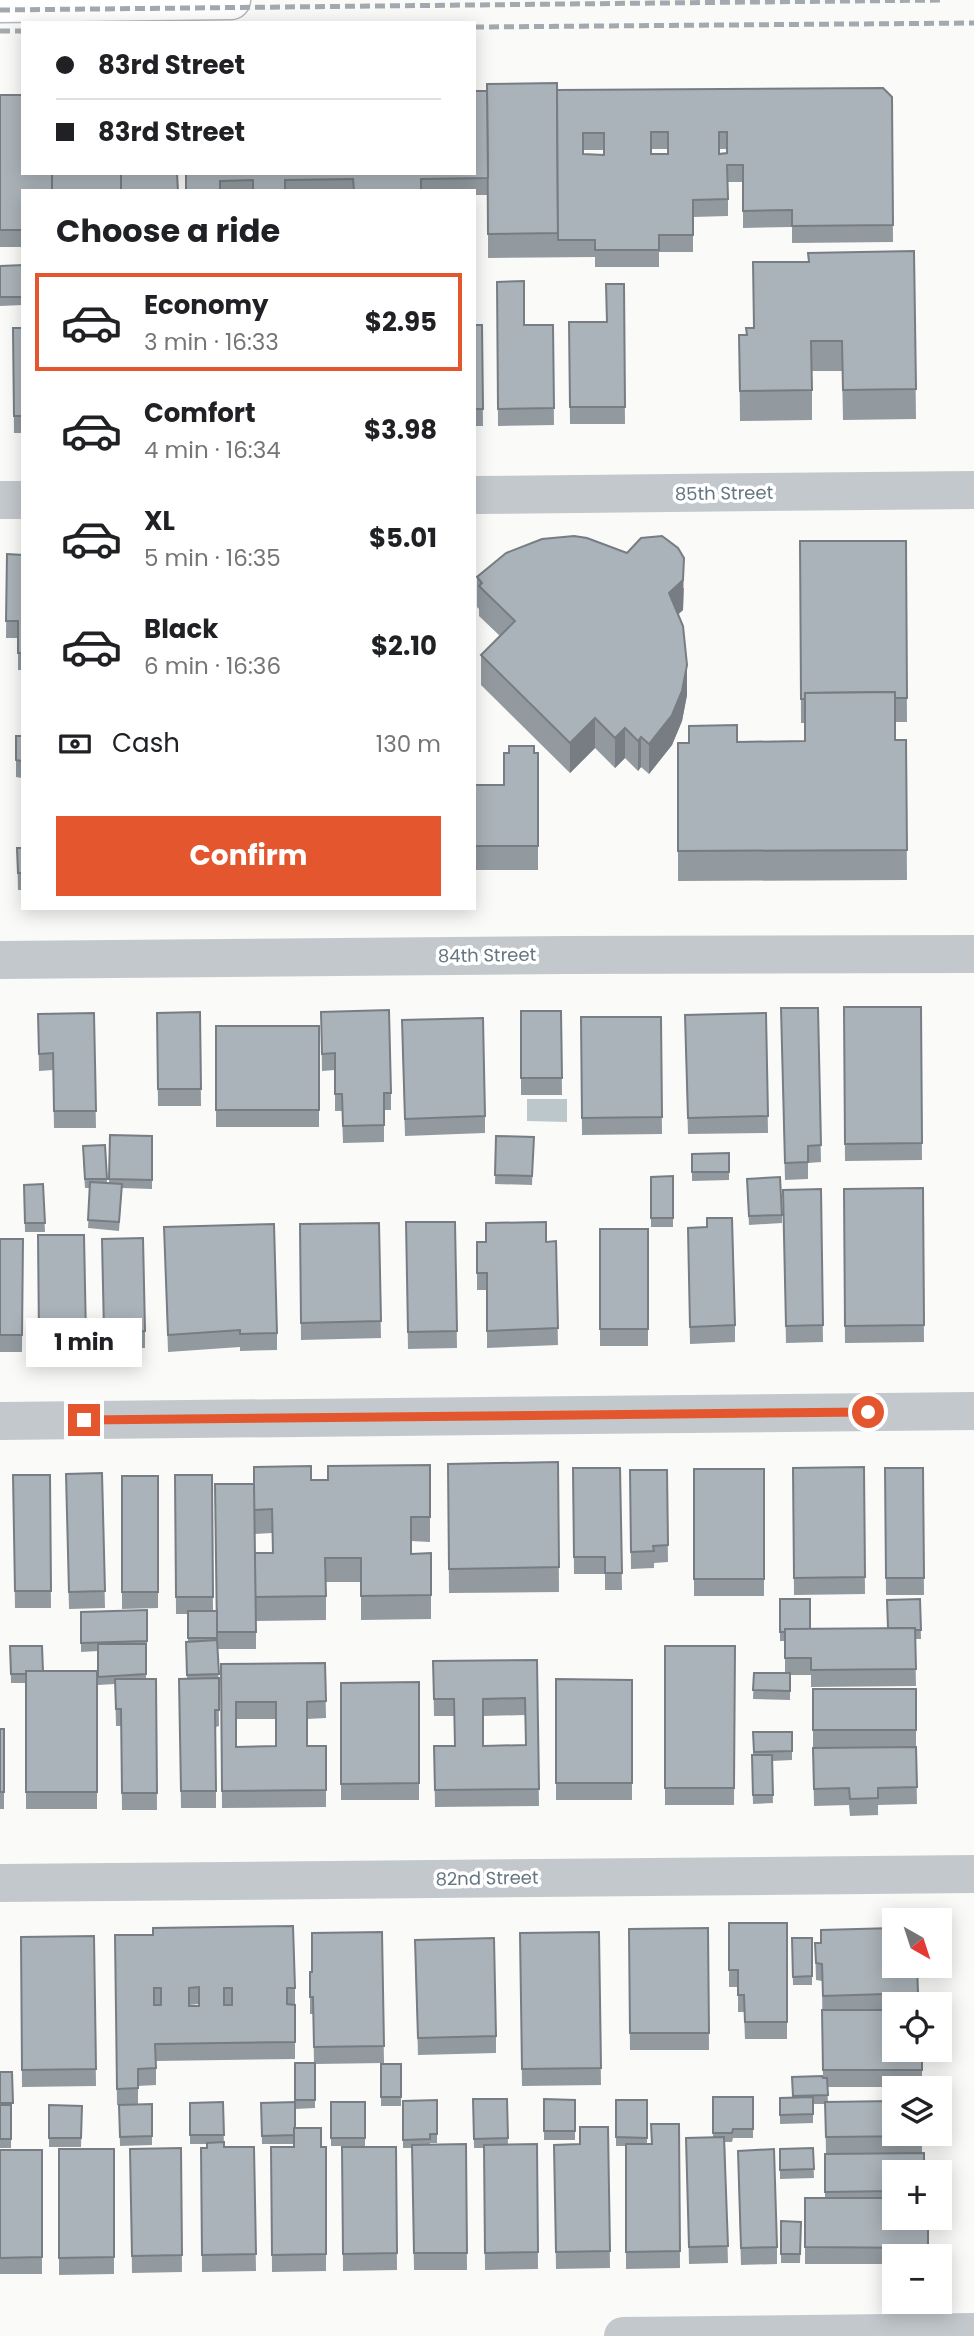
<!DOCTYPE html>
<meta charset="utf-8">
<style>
:root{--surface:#fff;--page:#f6f6f6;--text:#202124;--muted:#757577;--line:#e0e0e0;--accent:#e4572e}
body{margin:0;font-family:Poppins,sans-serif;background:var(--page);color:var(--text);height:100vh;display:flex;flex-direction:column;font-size:26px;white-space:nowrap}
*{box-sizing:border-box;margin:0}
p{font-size:23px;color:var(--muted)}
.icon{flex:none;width:38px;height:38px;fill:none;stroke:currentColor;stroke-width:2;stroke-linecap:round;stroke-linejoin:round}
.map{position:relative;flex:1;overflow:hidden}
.side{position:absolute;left:21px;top:189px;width:455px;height:721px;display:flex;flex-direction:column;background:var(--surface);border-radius:0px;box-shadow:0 4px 18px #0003}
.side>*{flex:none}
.guide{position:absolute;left:21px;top:21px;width:455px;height:154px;border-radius:0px;box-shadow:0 4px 18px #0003;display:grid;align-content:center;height:154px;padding:0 35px;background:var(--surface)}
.needle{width:46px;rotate:141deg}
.tools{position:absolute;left:882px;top:1908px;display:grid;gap:14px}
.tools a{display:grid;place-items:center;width:70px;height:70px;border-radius:0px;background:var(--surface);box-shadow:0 4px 18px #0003;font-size:35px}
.end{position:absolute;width:32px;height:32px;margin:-16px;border:9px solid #e4572e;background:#fff;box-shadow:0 0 0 4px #fff}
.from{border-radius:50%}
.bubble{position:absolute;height:49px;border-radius:0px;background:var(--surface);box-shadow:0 4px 18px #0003;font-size:23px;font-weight:700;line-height:49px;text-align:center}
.guide b{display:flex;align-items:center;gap:24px;height:66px;font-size:26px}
.guide b+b{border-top:2px solid var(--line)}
.guide i{width:18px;height:18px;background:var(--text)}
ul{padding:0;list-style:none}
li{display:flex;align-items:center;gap:21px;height:98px;margin:0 14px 10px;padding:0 21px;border:4px solid transparent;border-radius:0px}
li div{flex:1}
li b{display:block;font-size:26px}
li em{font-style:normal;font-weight:700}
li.on{border-color:var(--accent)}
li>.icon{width:63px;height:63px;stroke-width:1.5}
h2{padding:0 35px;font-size:32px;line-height:84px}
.pay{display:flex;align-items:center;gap:18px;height:77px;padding:0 35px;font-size:26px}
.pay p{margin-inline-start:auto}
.action{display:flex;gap:14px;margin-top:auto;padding:14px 35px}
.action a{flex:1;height:80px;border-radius:0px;background:var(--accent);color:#fff;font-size:28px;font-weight:700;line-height:80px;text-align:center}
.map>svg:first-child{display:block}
.water{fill:#bbc7cb}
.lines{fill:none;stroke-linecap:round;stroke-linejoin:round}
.secondary-casing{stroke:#b3babf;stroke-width:41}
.street{stroke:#c3c8cc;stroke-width:38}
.secondary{stroke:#fff;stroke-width:38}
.rail{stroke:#a2aab0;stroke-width:5;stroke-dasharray:10 5;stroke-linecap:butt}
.wall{fill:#929a9f;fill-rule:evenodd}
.shaded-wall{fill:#777d82}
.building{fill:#aab3b9;stroke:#777d82;stroke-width:2;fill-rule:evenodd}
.route{stroke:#e4572e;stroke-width:9}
.labels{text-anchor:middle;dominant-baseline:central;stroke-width:7;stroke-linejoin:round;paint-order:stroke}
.street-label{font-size:18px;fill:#657683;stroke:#fff}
</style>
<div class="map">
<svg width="974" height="2336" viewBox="0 0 974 2336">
<rect width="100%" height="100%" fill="#fafaf8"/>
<path class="water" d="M527,1099H567V1122L527,1121Z"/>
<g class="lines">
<g class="secondary-casing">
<path id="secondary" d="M0,3L231,0"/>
</g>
<g class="street">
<path d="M474,495L974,490"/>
<path d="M0,500H23"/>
<path d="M0,960L566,955L974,954"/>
<path d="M0,1421L974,1411"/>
<path d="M0,1883L974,1874"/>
<path d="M623,2336L974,2332"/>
</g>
<use href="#secondary" class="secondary"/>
<g class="rail">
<path d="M0,10L942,0"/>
<path d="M474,27L974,23"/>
<path d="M0,31H23"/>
</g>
</g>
<g class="wall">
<path d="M557,90L892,97L893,242L792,243V227L743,228V182H728V216L693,217V252H659V267H595V257L488,258V178V195H474V191H186V173ZM651,149H668V154H651ZM719,149H727V153L719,154ZM583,150H604V155L583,154Z"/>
<path d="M0,95L23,191V247H0Z"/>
<path d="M914,251L916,419L843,420L842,371H812V420L740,421L739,335H746L753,328L808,262Z"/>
<path d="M23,265V305L0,306V266Z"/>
<path d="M497,282L524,325H553L554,425L498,426Z"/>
<path d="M624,284L625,424H570L569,322H607Z"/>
<path d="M474,325H482L483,426H474Z"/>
<path d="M13,328H23V433H14Z"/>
<path d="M800,541H906L907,722H895V740H906L907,880L678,881V743L805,741V723H801Z"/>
<path d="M7,554L23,555V670H18V638H6Z"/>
<path d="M477,577L684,588L683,610L678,614L687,695L682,721L672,745L649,774L641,767L638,771L625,758L615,768L595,748L570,773L481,685V655L500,636L479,616V609L477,607Z"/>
<path d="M16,736H23V890H18L17,848H22V778L16,777Z"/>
<path d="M534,753H538V870H474V785H504Z"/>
<path d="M844,1007H921L922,1160L845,1161Z"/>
<path d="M818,1008L821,1162L808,1163V1179L785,1180L781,1025Z"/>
<path d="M521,1011H561L562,1095H521Z"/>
<path d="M200,1012L201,1106H158L157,1013Z"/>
<path d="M321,1012L391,1093V1110H384V1142L343,1143L342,1111H335V1070L322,1071Z"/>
<path d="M94,1013L96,1128H54L53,1070L39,1071L38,1014Z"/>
<path d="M766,1013L768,1133L688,1134L685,1032Z"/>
<path d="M581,1017H661L662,1134L582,1135Z"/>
<rect x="216" y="1026" width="103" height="101"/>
<path d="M402,1037L485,1116V1133L405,1136Z"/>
<path d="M110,1135L152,1136V1189L122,1188L119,1231L88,1228L90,1188H85L83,1155L105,1145L107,1183H109Z"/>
<path d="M496,1136L534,1137L532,1185L495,1184Z"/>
<path d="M729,1153V1180L692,1181V1154Z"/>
<path d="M673,1176V1227H651V1177Z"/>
<path d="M43,1184L45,1232H25L24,1185Z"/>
<path d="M747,1188L782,1215V1223L749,1225Z"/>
<path d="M923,1188L924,1342L845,1343L844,1189Z"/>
<path d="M821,1189L823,1342L786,1343L783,1190Z"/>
<path d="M406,1222H455L457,1348L408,1349Z"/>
<path d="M379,1223L381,1338L301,1340L300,1224Z"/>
<path d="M164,1227L277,1333V1350L240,1351V1347L168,1352Z"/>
<path d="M707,1227L735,1325V1342L690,1344L688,1228Z"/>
<rect x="600" y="1229" width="48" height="117"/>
<path d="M38,1235H84L86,1354H39Z"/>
<path d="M0,1239H23L22,1352H0Z"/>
<path d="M556,1241L558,1345L487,1348V1290H477V1242Z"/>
<path d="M102,1256L145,1331V1348L104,1349Z"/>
<path d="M558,1462L559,1592L449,1593L448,1464Z"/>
<path d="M430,1465V1542L411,1541V1554L431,1553V1619L361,1620V1582H326V1620L256,1621V1649H218L219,1726L216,1727V1808H181L179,1679H187L186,1642H188V1614H176L175,1475H212L213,1611H217L254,1484L328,1480ZM272,1533L273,1553H255V1534Z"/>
<path d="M864,1467L865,1594L794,1595L793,1468Z"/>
<path d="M573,1468H620L622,1590H605V1574H574Z"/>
<path d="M885,1468H923L924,1595H886Z"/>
<rect x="694" y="1469" width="70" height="127"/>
<path d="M630,1470H667L668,1562L654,1563V1568L631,1569Z"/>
<path d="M102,1473L105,1608L69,1609L66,1474Z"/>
<path d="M13,1475H50L51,1608H15Z"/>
<path d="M122,1476H158V1608L122,1609Z"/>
<path d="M780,1599L810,1629L888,1628L920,1599L921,1639H915L916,1686L811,1687V1675H790V1700L753,1699L754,1673H785V1641H780Z"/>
<path d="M147,1610V1650H146V1679H156L157,1810H122L121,1726H116L115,1684L98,1685V1651L81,1652V1612Z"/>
<path d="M10,1646L43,1671H97V1809H26V1683H11Z"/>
<path d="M665,1646H735L734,1805H665Z"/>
<path d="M537,1660L539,1806L435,1807L434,1746H455L454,1716H434L433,1661ZM525,1715L526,1745L483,1746V1716Z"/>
<path d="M325,1663L326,1718L307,1719V1746H326V1807L222,1808L221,1664ZM236,1719H276V1746L236,1747Z"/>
<path d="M556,1679L632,1680V1800H556Z"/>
<path d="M419,1682V1800H341V1683Z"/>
<rect x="813" y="1689" width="103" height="58"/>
<rect x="0" y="1729" width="4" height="80"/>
<path d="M753,1732H792V1760L772,1761L773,1803L753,1804L752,1764L753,1755Z"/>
<path d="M916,1747L917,1804L878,1805V1815L850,1816L849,1805L814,1806L813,1748Z"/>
<path d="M729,1923H787V2039H745L744,2012H738V1987H729Z"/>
<path d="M708,1928L709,2050H630L629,1929Z"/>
<path d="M382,1932L384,2063L315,2064V2108L295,2109V2063H314L313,2014H310V1972Z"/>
<path d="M599,1932L601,2085L522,2086L520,1933Z"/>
<path d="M115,1935L295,1988V2059L156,2061V2085L138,2086V2104H152V2145L120,2146L119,2105H117ZM199,2004V2006H189V2005Z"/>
<path d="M94,1936L96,2086L22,2087L21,1937Z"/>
<path d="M792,1938H812V1985H793Z"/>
<path d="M815,1943L917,1965L918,2004H894V2049H922V2087H827L828,2102L922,2133V2153L855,2154L894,2172V2217H928V2256H894V2264H805V2198H825V2154H826L825,2104H813V2123L780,2124V2098H792V2077L823,2078L822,1981L816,1980Z"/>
<path d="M415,1957L496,2036V2053L418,2055Z"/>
<rect x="381" y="2064" width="20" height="42"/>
<path d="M0,2072H12L11,2148H0Z"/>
<path d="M713,2097H753V2138H733L732,2142H725L728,2263L689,2264L686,2138L713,2137Z"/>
<path d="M473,2099H507L508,2145L537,2144L538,2269L485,2270L484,2148H474Z"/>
<path d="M544,2099L575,2100V2140H544Z"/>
<path d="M437,2100V2143H430V2145L466,2144L467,2270H414L412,2148H403V2101Z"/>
<path d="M616,2100H647V2144H651L679,2124L680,2268L626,2269V2146H616Z"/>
<path d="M223,2102L224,2147H254L256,2271L202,2272L201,2148H207V2144H190V2103Z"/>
<rect x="331" y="2102" width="34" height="44"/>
<path d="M261,2103L321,2147H326V2271L272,2272L271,2147H294V2144H262Z"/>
<path d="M49,2105L82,2106L81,2147H49Z"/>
<path d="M608,2127L610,2268L556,2269L554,2145L580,2144Z"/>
<path d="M342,2147H396L397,2270L343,2271Z"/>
<path d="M181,2148L182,2272L132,2273L130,2149Z"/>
<path d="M813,2148L814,2178L780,2179V2149Z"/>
<path d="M59,2149H114V2274L59,2275Z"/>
<rect x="0" y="2150" width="42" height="124"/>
<path d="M738,2168L777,2247V2264L741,2265Z"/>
<path d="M781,2221L801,2222L800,2263H781Z"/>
</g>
<g class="shaded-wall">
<path d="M684,558L683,610L669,623V593Z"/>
<path d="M687,665V695L682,721L672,745L649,774V744Z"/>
<path d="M595,718V748L570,773V743Z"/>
<path d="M625,728V758L615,768V738Z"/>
<path d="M641,737V767L638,771V741Z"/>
</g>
<g class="building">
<path d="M557,83L558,233L488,234L487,84Z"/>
<path d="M883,88L892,97L893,225L792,226V210L743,211V165H727L728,199L693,200V235H659V250H595V240H558L557,90ZM651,132H668V154H651ZM719,132H727V153L719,154ZM583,133H604V155L583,154Z"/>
<path d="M474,91H487L488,178L421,179V191H354L353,179L285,180V191H253V180L220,181V191H186V173H474Z"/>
<path d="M0,95H23V173H52V191H23V230H0Z"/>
<rect x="52" y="173" width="69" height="18"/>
<path d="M121,173H177L178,191H121Z"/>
<path d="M914,251L916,389L843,390L842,341H811L812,390L740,391L739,335H747L746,328H754L753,262H809L808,253Z"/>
<path d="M23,265V297H0V266Z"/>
<path d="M524,281V325H553L554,408L498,409L497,282Z"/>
<path d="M606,284H624L625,407H570L569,322H607Z"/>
<path d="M474,325H482L483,409H474Z"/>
<path d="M13,328H23V416H14Z"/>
<path d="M574,536L587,538L627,553L641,538L662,536L678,548L684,558L683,580L669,593L683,626L687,665L682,691L672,715L649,744L641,737L638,741L625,728L615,738L595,718L570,743L481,655L515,621L479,586L482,583L477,577L506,553L542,539Z"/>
<path d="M800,541H906L907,698H895V692L805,693V699H801Z"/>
<path d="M7,554L23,555V653H18V621H6Z"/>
<path d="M895,692V740H906L907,850L678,851V743H689V726L737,725V742L805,741V693Z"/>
<path d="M16,736H23V873H18L17,848H22V761L16,760Z"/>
<path d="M509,746H534V753H538V846H474V785H504V753H509Z"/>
<path d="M844,1007H921L922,1143L845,1144Z"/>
<path d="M781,1008H818L821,1145L808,1146V1162L785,1163Z"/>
<path d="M389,1010L391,1093H384V1125L343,1126L342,1094H335V1053L322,1054L321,1012Z"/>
<path d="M521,1011H561L562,1078H521Z"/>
<path d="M200,1012L201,1089H158L157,1013Z"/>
<path d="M94,1013L96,1111H54L53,1053L39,1054L38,1014Z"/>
<path d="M766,1013L768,1116L688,1118L685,1015Z"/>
<path d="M581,1017H661L662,1117L582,1118Z"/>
<path d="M483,1018L485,1116L405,1119L402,1020Z"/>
<rect x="216" y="1026" width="103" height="84"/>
<path d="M110,1135L152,1136V1180L109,1179Z"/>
<path d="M496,1136L534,1137L532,1176L495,1175Z"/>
<path d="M105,1145L107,1179H85L83,1146Z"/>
<path d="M729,1153V1172H692V1154Z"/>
<path d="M673,1176V1218H651V1177Z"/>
<path d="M780,1177L782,1215L749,1216L747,1179Z"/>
<path d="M90,1182L122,1184L119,1222L88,1220Z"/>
<path d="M43,1184L45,1223H25L24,1185Z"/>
<path d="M923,1188L924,1325L845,1326L844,1189Z"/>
<path d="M821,1189L823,1325L786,1326L783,1190Z"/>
<path d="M707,1218H732L735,1325L690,1327L688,1228L707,1227Z"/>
<path d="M406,1222H455L457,1331L408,1332Z"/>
<path d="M546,1222V1242L556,1241L558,1328L487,1331V1273H477V1242H486V1223Z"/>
<path d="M379,1223L381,1321L301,1323L300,1224Z"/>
<path d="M274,1224L277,1333L240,1334V1330L168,1335L164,1227Z"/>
<rect x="600" y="1229" width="48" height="100"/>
<path d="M38,1235H84L86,1337H39Z"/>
<path d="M143,1238L145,1331L104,1332L102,1239Z"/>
<path d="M0,1239H23L22,1335H0Z"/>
<path d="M558,1462L559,1567L449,1569L448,1464Z"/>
<path d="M430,1465V1517H411V1554L431,1553V1595L361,1596V1558H325L326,1596L255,1597V1553H273L272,1509L254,1510V1467L311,1466V1480H328V1466Z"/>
<path d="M864,1467L865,1577L794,1578L793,1468Z"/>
<path d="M573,1468H620L622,1573H605V1557H574Z"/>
<path d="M885,1468H923L924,1578H886Z"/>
<rect x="694" y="1469" width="70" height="110"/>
<path d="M630,1470H667L668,1545L653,1546L654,1551L631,1552Z"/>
<path d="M102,1473L105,1591L69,1592L66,1474Z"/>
<path d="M13,1475H50L51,1591H15Z"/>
<path d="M175,1475H212L213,1597H176Z"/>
<rect x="122" y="1476" width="36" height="116"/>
<path d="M215,1484H254L256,1632H217Z"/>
<path d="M780,1599H810V1629H785V1632H780Z"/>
<path d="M920,1599L921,1630H915V1628H888L887,1600Z"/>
<path d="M147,1610V1641L81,1643V1612Z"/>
<rect x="188" y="1611" width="29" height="27"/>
<path d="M915,1628L916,1669L811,1670V1658H785V1629Z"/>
<path d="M217,1640L219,1674L187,1675L186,1642Z"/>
<path d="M98,1644H146V1674L98,1677Z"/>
<path d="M10,1646H42L43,1671H26V1674H11Z"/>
<path d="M665,1646H735L734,1788H665Z"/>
<path d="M537,1660L539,1789L435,1790L434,1746H455L454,1699H434L433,1661ZM525,1698L526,1745L483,1746V1699Z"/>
<path d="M325,1663L326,1701L307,1702V1746H326V1790L222,1791L221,1664ZM236,1702H276V1746L236,1747Z"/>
<rect x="26" y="1671" width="71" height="121"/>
<path d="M754,1673H790V1691L753,1690Z"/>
<path d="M219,1678V1710H215L216,1791H181L179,1679Z"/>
<path d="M115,1679H156L157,1793H122L121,1709H116Z"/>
<path d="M556,1679L632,1680V1783H556Z"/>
<path d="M419,1682V1783L341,1784V1683Z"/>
<rect x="813" y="1689" width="103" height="41"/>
<rect x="0" y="1729" width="4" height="63"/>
<path d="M753,1732H792V1751L754,1752Z"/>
<path d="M916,1747L917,1787L878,1788V1798L850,1799L849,1788L814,1789L813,1748Z"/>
<path d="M752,1755H772L773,1795H753Z"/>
<path d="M729,1923H787V2022H745L744,1995H738V1970H729Z"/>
<path d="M293,1926L295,1988H287V2004L295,2005V2042L155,2044L156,2068L138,2069V2088L117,2089L115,1935H153V1928ZM199,1987V2006H189V1988ZM154,1988H161V2005H154ZM224,1988H232V2005H224Z"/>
<path d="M708,1928L709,2033H630L629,1929Z"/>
<path d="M894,1928V1965H917L918,1993L823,1996L822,1964L816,1963L815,1943H821V1930Z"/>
<path d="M382,1932L384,2046L314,2047L313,1997H310V1972H312V1933Z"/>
<path d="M599,1932L601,2068L522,2069L520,1933Z"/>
<path d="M94,1936L96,2069L22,2070L21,1937Z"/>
<path d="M494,1938L496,2036L418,2038L415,1940Z"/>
<path d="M792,1938H812V1976L793,1977Z"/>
<path d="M822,2010H894V2049H922V2070H823Z"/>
<rect x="295" y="2063" width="20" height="37"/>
<rect x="381" y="2064" width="20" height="33"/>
<path d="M0,2072H12L13,2103H0Z"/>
<path d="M822,2076L823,2078H827L828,2095L793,2096L792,2077Z"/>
<path d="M713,2097H753V2129H733L732,2133H713Z"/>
<path d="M813,2097V2114L780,2115V2098Z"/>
<path d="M473,2099H507L508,2138L474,2139Z"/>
<path d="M544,2099L575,2100V2131H544Z"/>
<path d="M437,2100V2134H430V2139L403,2140V2101Z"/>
<path d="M616,2100H647V2138L616,2137Z"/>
<path d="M894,2101V2133H922V2136L826,2137L825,2102Z"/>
<path d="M223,2102L224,2135H190V2103Z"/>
<path d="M295,2102V2128H294V2135L262,2136L261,2103Z"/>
<rect x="331" y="2102" width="34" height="36"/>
<path d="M152,2104V2136L120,2137L119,2105Z"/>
<rect x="0" y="2105" width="11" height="34"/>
<path d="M49,2105L82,2106L81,2138H49Z"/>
<path d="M651,2124H679L680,2251L626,2252V2144H652Z"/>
<path d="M580,2127H608L610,2251L556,2252L554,2145L580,2144Z"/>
<path d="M294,2128H321V2147H326V2254L272,2255L271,2147H294Z"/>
<path d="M724,2137L728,2246L689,2247L686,2138Z"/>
<path d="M224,2142V2147H254L256,2254L202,2255L201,2148H207V2143Z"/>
<path d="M466,2144L467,2253H414L412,2145Z"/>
<path d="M537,2144L538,2252L485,2253L484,2145Z"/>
<path d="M342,2147H396L397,2253L343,2254Z"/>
<path d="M181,2148L182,2255L132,2256L130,2149Z"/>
<path d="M813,2148L814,2169L780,2170V2149Z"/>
<path d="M59,2149H114V2257L59,2258Z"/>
<path d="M774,2149L777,2247L741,2248L738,2151Z"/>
<path d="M0,2150H42V2257L0,2258Z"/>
<path d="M924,2153V2172H894V2191L825,2192V2154Z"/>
<path d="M805,2198H894V2217H928V2248L805,2247Z"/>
<path d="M781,2221L801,2222L800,2254H781Z"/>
</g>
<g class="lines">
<path class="route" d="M84,1420L868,1412"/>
</g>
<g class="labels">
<g class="street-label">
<text transform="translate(724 493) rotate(-1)">85th Street</text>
<text transform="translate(487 955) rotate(-1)">84th Street</text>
<text transform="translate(487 1878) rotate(-1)">82nd Street</text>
</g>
</g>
</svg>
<div class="tools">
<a><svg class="needle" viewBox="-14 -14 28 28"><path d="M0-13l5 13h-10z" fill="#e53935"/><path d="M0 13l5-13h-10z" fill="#757577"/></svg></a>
<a><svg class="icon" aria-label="locate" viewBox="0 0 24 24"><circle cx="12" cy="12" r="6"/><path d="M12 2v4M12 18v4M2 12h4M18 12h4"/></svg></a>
<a><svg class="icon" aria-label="layers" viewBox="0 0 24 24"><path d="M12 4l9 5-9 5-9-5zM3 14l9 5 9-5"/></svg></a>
<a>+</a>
<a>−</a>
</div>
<i class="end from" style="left:868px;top:1412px"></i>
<i class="end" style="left:84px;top:1420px"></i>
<div class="bubble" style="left:26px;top:1318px;width:116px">1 min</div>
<div class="guide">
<b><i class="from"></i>83rd Street</b>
<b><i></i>83rd Street</b>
</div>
<section class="side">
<h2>Choose a ride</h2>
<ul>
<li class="on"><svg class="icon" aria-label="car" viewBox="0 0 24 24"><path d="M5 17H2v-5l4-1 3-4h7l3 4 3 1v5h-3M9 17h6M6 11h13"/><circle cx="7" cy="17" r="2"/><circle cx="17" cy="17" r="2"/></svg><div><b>Economy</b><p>3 min · 16:33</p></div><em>$2.95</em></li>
<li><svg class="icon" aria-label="car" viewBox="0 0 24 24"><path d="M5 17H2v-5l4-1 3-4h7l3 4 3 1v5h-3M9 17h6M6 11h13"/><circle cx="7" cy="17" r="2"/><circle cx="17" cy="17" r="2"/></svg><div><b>Comfort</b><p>4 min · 16:34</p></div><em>$3.98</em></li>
<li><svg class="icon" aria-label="car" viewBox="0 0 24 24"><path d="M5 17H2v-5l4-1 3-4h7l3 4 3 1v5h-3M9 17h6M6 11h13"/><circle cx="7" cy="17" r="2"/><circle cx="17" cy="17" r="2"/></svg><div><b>XL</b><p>5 min · 16:35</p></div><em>$5.01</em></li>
<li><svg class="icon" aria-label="car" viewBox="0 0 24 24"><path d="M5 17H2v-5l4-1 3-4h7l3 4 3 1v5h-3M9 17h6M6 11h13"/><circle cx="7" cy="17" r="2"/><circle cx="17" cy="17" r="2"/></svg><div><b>Black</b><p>6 min · 16:36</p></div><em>$2.10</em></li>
</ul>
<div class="pay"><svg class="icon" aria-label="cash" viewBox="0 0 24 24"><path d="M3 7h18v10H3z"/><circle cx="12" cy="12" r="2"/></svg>Cash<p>130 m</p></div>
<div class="action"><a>Confirm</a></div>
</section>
</div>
